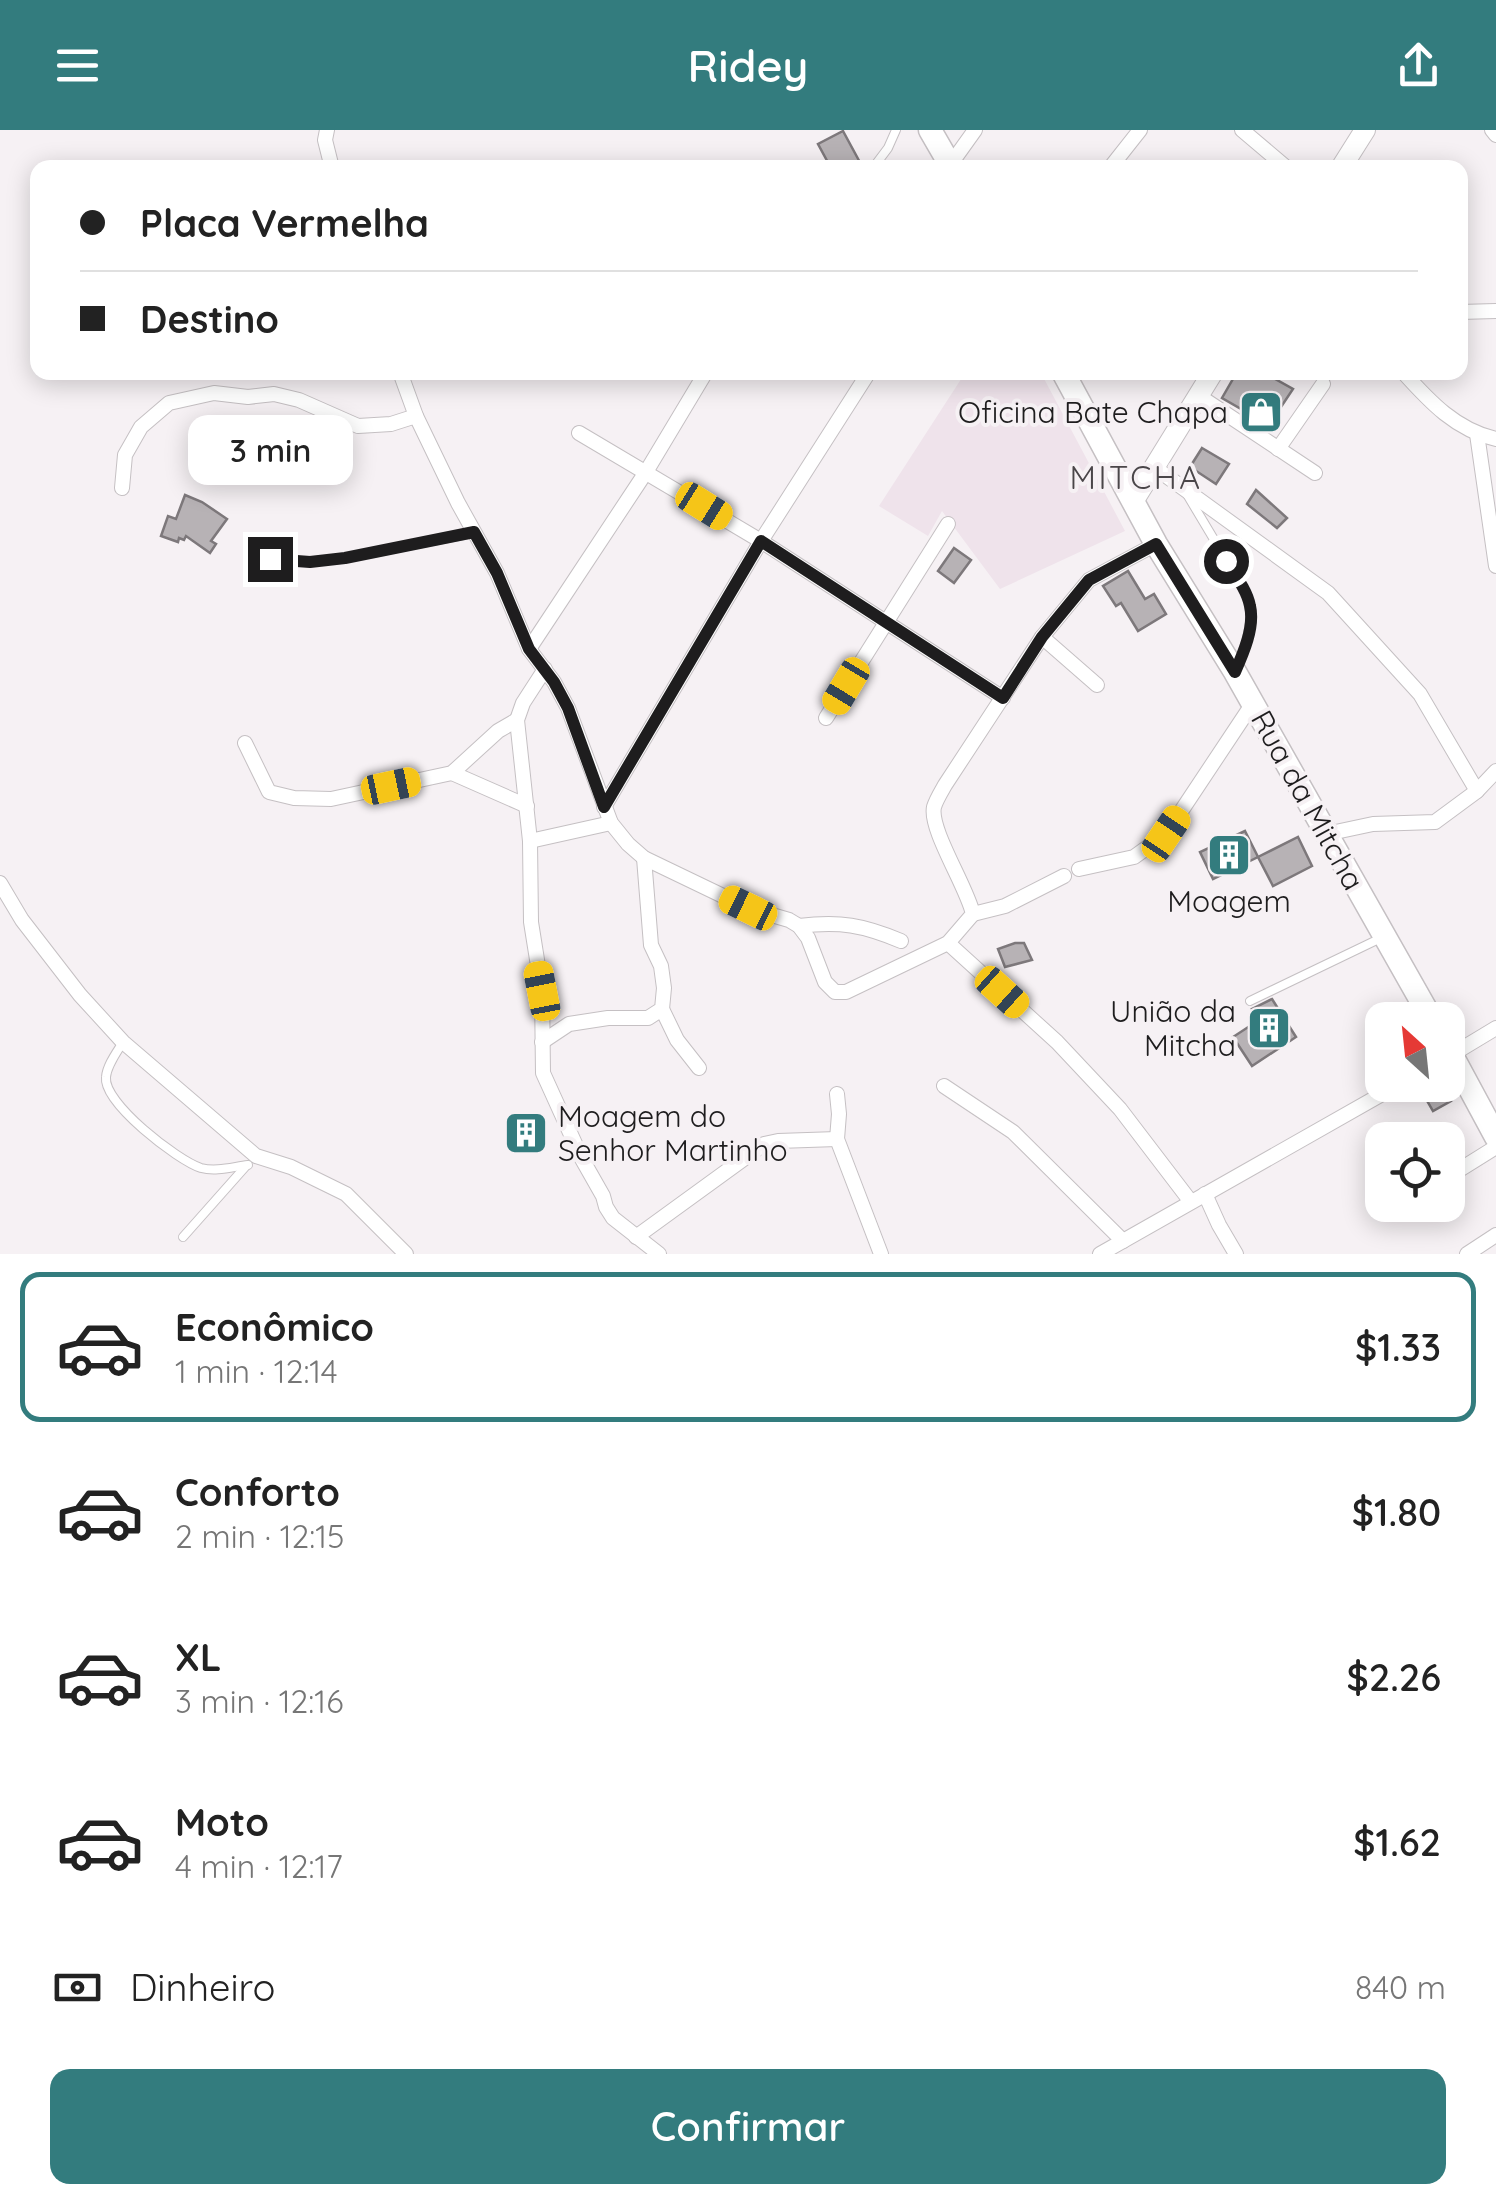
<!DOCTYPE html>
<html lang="pt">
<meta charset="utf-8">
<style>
:root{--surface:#fff;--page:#f2f2f2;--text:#222;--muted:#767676;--line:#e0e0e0;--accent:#337c7e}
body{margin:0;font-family:Quicksand,sans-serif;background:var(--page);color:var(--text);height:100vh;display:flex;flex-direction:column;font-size:38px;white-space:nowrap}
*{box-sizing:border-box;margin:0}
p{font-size:32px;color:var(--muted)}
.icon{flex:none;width:55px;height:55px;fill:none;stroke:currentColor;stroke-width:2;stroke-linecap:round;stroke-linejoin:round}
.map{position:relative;height:1124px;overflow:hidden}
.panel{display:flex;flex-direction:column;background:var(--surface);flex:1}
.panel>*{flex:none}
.top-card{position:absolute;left:30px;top:30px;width:1438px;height:220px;border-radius:20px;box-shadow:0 5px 25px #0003;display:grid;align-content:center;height:220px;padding:0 50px;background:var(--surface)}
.needle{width:65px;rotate:333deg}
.buttons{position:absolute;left:1365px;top:872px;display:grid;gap:20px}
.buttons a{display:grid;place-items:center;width:100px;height:100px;border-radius:20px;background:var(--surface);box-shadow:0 5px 25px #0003;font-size:50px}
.end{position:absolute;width:45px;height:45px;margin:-22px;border:12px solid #1e1d1e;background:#fff;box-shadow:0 0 0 5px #fff}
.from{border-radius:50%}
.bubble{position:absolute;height:70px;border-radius:20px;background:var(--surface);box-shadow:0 5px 25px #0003;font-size:32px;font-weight:600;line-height:70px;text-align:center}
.car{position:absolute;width:30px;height:60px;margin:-30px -15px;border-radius:12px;box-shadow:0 0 8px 2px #0007;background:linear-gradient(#f5c518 24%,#345 0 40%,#f5c518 0 76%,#345 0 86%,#f5c518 0)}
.top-card b{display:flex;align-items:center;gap:35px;height:95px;font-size:38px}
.top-card b+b{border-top:2px solid var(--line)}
.top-card i{width:25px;height:25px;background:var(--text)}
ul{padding:18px 0 0;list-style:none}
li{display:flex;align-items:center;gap:30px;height:150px;margin:0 20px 15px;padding:0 30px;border:5px solid transparent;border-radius:20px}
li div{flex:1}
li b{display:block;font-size:38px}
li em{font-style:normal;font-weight:600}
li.on{border-color:var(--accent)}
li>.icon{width:90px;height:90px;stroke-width:1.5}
.pay{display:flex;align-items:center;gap:25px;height:110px;padding:0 50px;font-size:38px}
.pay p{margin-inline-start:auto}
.action{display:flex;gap:20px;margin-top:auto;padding:20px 50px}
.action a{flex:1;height:115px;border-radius:20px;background:var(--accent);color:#fff;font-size:40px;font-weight:600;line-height:115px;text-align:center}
header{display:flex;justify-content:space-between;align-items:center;height:130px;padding:0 50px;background:var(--accent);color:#fff;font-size:45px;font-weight:600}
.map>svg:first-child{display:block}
.built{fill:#efe3eb}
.building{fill:#b7b2b5;stroke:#7d787b;stroke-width:2.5}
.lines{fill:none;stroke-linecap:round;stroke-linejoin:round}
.lane-casing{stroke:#c5c0c3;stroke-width:10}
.street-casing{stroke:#c5c0c3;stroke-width:16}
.secondary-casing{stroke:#c5c0c3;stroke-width:22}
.primary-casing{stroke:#c5c0c3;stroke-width:25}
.lane{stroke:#fff;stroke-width:8}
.street{stroke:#fff;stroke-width:14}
.secondary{stroke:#fff;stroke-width:20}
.primary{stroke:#fff;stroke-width:22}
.route{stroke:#1e1d1e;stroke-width:12}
.labels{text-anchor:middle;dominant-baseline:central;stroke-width:8;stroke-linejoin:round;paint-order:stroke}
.poi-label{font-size:30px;fill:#1e1d1e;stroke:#f6f1f4;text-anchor:end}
.street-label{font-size:30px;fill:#1e1d1e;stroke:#f6f1f4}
.neighbourhood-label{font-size:32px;letter-spacing:2.5px;fill:#4a4649;stroke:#f6f1f4}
</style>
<header><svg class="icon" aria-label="menu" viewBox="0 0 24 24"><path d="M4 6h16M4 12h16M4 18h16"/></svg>Ridey<svg class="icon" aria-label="share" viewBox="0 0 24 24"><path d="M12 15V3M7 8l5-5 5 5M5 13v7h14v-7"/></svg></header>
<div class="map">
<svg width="1496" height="1124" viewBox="0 0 1496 1124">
<rect width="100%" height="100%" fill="#f6f1f4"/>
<path class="built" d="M965,243H1041L1125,401L1000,459L942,381L928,406L879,376Z"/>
<g class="building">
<path d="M843,1L863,38H831L818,14Z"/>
<path d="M1237,242H1272L1270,246L1293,259L1269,295L1222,268Z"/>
<path d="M1202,318L1229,334L1216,354L1190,337Z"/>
<path d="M1256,360L1287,388L1277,398L1247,374Z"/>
<path d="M185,365L202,372L227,389L211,411L216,414L210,423L186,406L184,410L179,408L178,412L161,406L168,386L176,389Z"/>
<path d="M954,418L971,430L954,453L938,441Z"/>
<path d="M1128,441L1145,469L1154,464L1166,484L1138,501L1121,473L1116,476L1103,456Z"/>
<path d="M1245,701L1258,727L1213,749L1200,722Z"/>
<path d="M1298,707L1312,736L1273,756L1258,727Z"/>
<path d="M1015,813H1024L1032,830L1005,837L998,819Z"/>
<path d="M1272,869L1296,907L1252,936L1233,907L1259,890L1252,879Z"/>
<path d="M1418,955H1442L1451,971L1433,981Z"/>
<path d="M528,985L541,1011L524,1018L511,994Z"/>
</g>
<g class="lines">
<g class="lane-casing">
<g id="lane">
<path d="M873,38L888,18L896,0"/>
<path d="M1188,366L1246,463C1256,489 1246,513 1237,538"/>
<path d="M270,429L310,432L345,428L474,403"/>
<path d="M1250,871L1381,808"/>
<path d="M123,912C117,922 107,935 106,947C103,973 177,1030 201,1038C216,1042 232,1037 248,1035"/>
<path d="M183,1107L246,1036"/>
</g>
</g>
<g class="street-casing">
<g id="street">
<path d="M327,0L325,10L332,38"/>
<path d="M1242,0L1287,38"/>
<path d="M1492,0L1496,5"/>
<path d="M950,35L975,0"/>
<path d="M1110,38L1140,0"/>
<path d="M1460,182L1496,181"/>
<path d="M400,242L416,286L458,373L497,443L529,519L554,552L568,578L611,693L628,714L644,728L748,778L789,790L799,796L808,808L825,852L835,862H846L948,813L973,784C967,757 929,699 934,677C936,670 941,662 945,655L1042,507L1089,450L1156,414"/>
<path d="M1403,242C1430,272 1456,300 1496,309"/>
<path d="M1199,266L1315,343"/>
<path d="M579,303L761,411L1003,568"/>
<path d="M1477,304L1496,436"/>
<path d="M1278,319L1323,254"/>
<path d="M1154,337L1328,463L1420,564L1477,661"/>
<path d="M122,358L125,325L141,297L169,273L214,263L248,267L274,264L299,270L358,296L391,294L416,286"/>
<path d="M1042,507L1097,555"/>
<path d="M529,519L646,342L706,242"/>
<path d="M545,539L523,573L517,590L530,711L531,792L542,861L543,943L582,1029L603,1066L606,1077L613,1088L659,1124"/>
<path d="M826,588L948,394"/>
<path d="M245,613L269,662L294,668L331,669L452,643L498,601L517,590"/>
<path d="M452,643L527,676"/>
<path d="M604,677L761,411L869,242"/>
<path d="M1326,704L1373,694L1435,692L1477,661L1496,641"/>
<path d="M530,711L611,693"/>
<path d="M1079,739L1134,727L1166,704L1253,573"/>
<path d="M0,753L22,790L80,865L123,912L256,1026L291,1037L346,1064L406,1124"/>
<path d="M973,784L1005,776L1064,746"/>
<path d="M799,796C840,791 863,795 901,811"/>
<path d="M948,813L1057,912L1120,979L1191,1072"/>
<path d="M662,879L677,910L699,938"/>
<path d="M542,912L569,894L608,888H648L662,879L664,858L661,836L651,815L644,728"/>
<path d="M1448,927L1496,898"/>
<path d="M944,956L1013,1002L1123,1111"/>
<path d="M837,964L839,984L837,1009L881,1124"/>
<path d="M1448,1047L1496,1017"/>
<path d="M1205,1064L1219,1095L1236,1124"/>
<path d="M636,1107L764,1014L778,1011L837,1009"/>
<path d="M1100,1124L1398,955"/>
<path d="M1467,1124L1496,1105"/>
</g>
</g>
<g class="secondary-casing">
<g id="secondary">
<path d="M1341,38L1365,0"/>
<path d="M1134,370L1213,242"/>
</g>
</g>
<g class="primary-casing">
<g id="primary">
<path d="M930,0L952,38"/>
<path d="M1063,242L1156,414L1235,542L1432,890"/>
<path d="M1448,918L1496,1007"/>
</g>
</g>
<use href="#lane" class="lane"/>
<use href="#street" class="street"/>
<use href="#secondary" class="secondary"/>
<use href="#primary" class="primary"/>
</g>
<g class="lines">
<path class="route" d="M270,429L310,432L345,428L474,402L497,443L529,519L554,552L568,578L604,677L761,411L1003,568L1042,507L1089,450L1156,414L1235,542C1243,524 1255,497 1250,476C1247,460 1235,445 1226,431"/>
</g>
<defs>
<g id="shop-square" transform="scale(2.25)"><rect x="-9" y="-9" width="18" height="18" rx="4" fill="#337c7e" stroke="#f6f1f4"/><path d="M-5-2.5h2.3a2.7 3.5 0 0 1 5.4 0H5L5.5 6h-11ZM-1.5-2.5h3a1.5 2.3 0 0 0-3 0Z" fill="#fff"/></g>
<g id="building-square" transform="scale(2.25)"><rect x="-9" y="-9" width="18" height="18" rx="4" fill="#337c7e" stroke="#f6f1f4"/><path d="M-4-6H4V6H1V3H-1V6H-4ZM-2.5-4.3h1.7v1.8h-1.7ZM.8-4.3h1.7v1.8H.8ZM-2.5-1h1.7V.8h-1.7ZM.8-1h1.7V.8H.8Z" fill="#fff"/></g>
</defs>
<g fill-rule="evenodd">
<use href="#shop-square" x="1261" y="282"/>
<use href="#building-square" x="1229" y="725"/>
<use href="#building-square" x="1269" y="898"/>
<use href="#building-square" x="526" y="1003"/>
</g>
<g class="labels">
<g class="poi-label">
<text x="1228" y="282">Oficina Bate Chapa</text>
<text x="1229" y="771" text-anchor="middle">Moagem</text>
<text x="1236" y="881">União da<tspan x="1236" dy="34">Mitcha</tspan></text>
<text x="558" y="986" text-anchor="start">Moagem do<tspan x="558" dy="34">Senhor Martinho</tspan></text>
</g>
<g class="street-label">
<text transform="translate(1308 670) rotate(61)">Rua da Mitcha</text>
</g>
<g class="neighbourhood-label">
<text x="1136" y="347">MITCHA</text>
</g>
</g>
</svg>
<div class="buttons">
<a><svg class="needle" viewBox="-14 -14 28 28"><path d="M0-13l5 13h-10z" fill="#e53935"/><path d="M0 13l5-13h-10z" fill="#767676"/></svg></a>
<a><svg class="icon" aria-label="locate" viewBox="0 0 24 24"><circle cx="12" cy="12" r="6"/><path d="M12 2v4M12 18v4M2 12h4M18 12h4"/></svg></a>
</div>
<i class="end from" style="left:1226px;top:431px"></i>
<i class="end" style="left:270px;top:429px"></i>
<div class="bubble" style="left:188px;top:285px;width:165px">3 min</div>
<i class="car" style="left:704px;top:376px;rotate:122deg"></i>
<i class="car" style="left:846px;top:556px;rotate:211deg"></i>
<i class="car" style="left:391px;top:656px;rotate:78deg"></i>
<i class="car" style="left:1166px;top:704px;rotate:34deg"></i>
<i class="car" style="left:748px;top:778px;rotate:296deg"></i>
<i class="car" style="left:542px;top:861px;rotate:349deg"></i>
<i class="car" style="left:1002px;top:862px;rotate:132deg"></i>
<div class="top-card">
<b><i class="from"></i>Placa Vermelha</b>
<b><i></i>Destino</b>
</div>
</div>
<section class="panel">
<ul>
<li class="on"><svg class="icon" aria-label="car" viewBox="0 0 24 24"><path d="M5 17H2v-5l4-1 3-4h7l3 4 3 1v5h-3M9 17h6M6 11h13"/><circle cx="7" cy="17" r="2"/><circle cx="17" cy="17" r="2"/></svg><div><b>Econômico</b><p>1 min · 12:14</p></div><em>$1.33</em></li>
<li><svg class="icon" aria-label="car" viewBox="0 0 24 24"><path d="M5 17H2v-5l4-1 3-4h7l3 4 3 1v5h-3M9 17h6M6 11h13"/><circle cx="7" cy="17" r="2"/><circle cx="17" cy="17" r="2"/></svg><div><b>Conforto</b><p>2 min · 12:15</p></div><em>$1.80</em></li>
<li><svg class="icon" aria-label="car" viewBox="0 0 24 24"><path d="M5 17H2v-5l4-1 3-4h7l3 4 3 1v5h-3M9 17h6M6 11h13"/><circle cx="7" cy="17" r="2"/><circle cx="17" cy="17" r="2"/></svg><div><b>XL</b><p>3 min · 12:16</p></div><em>$2.26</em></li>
<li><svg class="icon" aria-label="car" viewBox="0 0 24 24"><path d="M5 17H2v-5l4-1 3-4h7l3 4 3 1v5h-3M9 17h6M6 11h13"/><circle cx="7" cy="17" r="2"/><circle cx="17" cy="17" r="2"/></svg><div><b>Moto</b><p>4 min · 12:17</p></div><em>$1.62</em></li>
</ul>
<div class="pay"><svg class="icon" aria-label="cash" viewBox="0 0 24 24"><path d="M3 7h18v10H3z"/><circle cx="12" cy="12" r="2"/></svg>Dinheiro<p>840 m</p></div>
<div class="action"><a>Confirmar</a></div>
</section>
